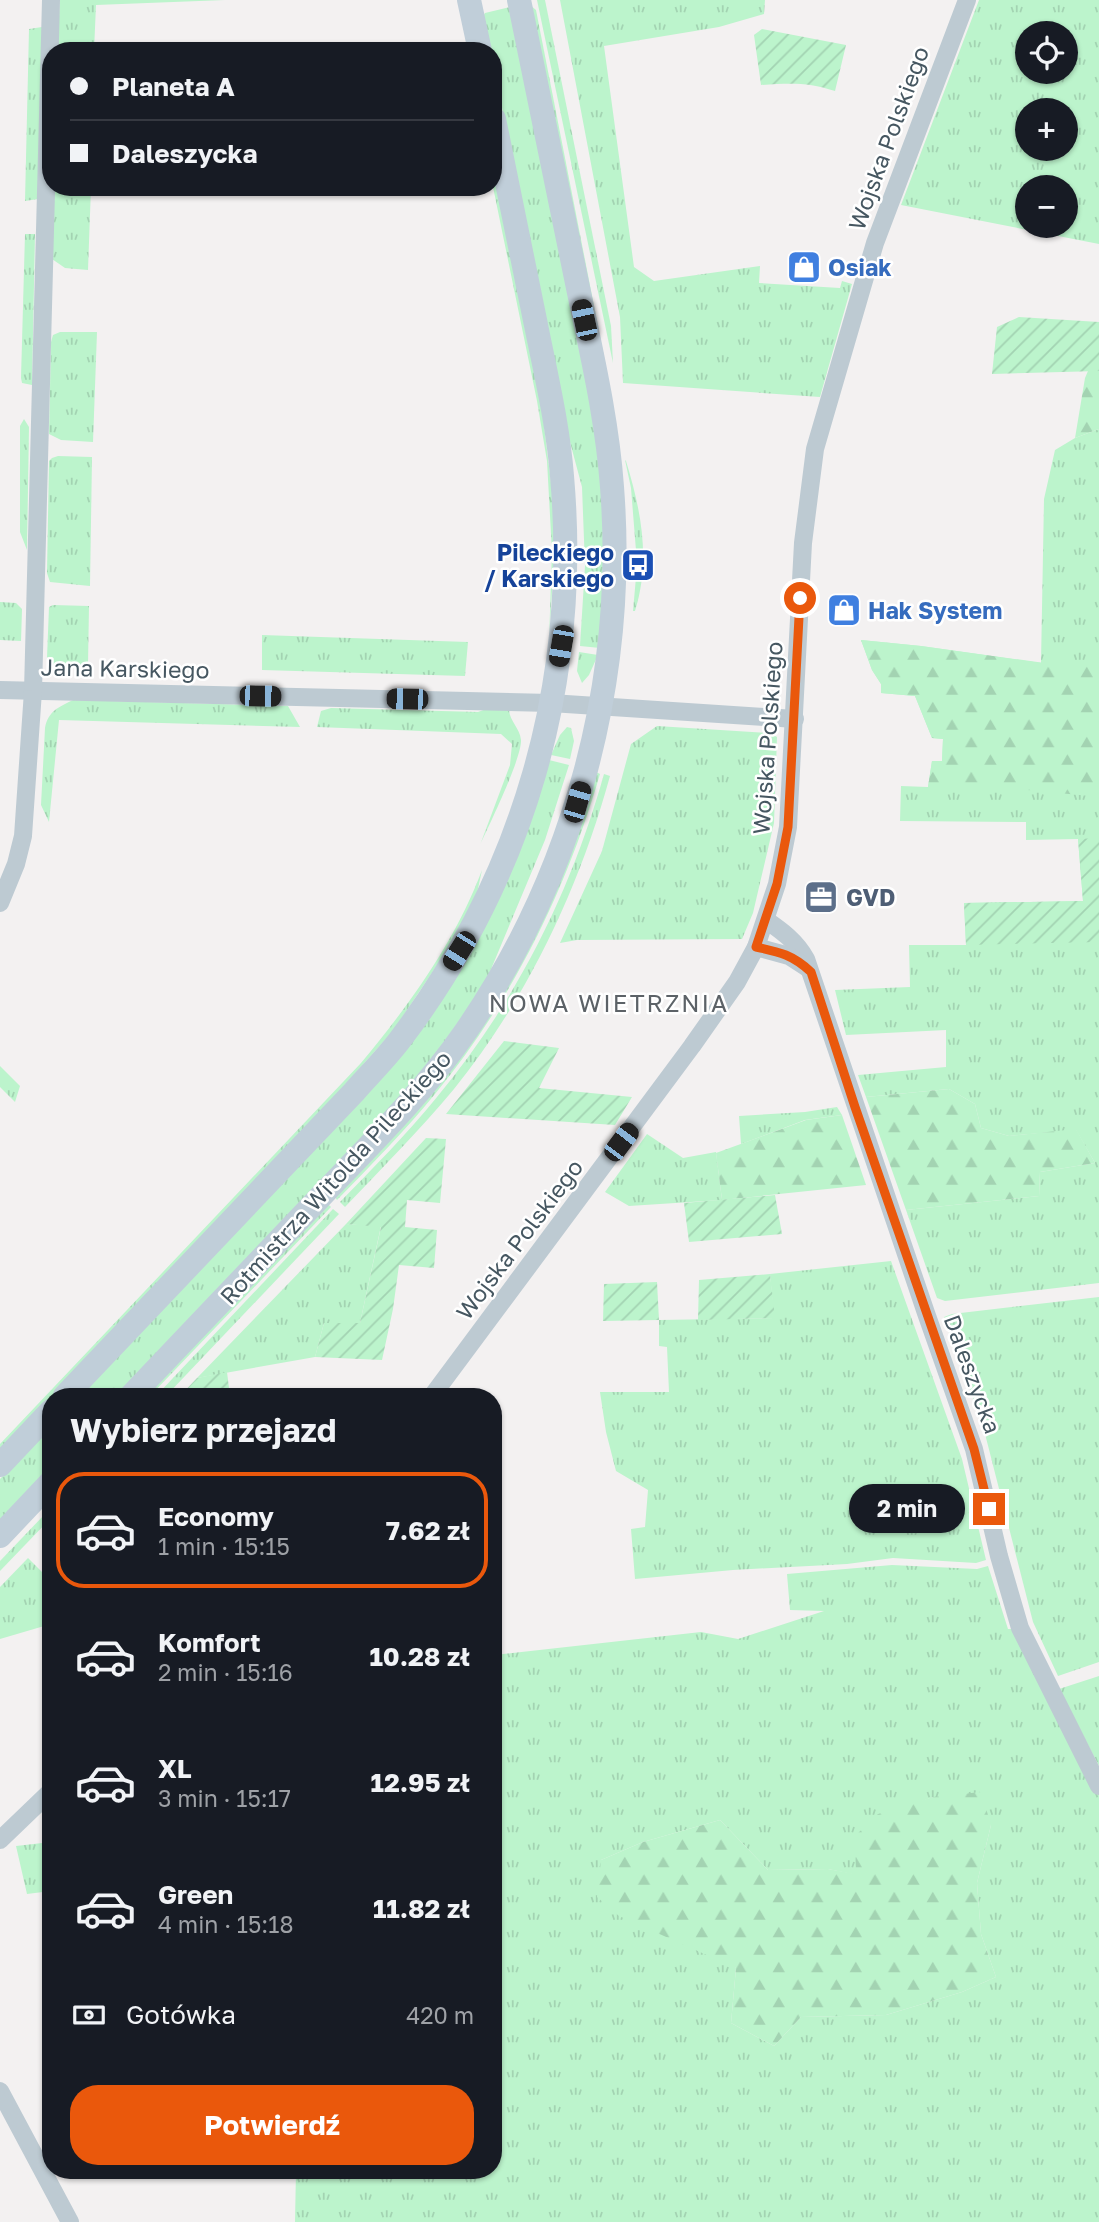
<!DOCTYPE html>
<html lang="pl">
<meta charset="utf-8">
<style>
:root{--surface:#171b24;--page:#20242c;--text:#f1f3f6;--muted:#9ea1a6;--line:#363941;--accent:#ea580c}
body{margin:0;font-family:"Golos Text",sans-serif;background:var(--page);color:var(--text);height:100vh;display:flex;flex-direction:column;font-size:26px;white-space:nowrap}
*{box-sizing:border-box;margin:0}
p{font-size:23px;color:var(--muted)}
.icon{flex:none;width:38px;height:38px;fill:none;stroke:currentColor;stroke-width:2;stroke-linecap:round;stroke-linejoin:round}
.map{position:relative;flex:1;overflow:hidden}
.drawer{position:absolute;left:42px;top:1388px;width:460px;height:791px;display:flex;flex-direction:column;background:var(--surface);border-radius:28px;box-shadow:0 2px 5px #0004}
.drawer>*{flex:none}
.top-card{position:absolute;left:42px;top:42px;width:460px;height:154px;border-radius:28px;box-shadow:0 2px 5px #0004;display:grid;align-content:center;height:154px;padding:0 28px;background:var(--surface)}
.fabs{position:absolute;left:1015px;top:21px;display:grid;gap:14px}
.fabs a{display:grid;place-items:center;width:63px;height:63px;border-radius:50%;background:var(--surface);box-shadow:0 2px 5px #0004;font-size:35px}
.end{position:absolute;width:32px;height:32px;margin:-16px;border:9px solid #ea580c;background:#fff;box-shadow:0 0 0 4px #fff}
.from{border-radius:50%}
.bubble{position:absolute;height:49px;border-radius:24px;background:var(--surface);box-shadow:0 2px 5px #0004;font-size:23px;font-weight:700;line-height:49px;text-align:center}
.car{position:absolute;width:21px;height:42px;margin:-21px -10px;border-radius:9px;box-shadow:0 0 5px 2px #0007;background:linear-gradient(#222 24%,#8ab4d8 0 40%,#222 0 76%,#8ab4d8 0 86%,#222 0)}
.top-card b{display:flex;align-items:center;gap:24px;height:66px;font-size:26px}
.top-card b+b{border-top:2px solid var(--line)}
.top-card i{width:18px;height:18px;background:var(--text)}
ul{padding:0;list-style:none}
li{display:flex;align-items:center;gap:21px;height:116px;margin:0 14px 10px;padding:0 14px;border:4px solid transparent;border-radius:28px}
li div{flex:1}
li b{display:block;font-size:26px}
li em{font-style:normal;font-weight:700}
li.current{border-color:var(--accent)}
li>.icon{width:63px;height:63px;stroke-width:1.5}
h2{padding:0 28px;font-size:32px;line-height:84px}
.pay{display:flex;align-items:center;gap:18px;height:77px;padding:0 28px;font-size:26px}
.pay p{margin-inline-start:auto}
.primary-button{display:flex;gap:14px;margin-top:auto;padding:14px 28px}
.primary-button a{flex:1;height:80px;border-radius:28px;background:var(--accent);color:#fff;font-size:28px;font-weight:700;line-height:80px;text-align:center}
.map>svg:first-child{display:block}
.grass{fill:url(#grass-tufts);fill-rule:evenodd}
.forest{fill:url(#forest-firs)}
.garden{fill:url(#garden-furrows)}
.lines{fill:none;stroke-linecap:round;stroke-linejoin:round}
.street{stroke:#bdcad2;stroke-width:18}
.secondary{stroke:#c0ced9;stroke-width:24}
.route{stroke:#ea580c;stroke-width:9}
.labels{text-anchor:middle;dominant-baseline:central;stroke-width:5;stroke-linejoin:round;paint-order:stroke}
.street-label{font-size:23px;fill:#465761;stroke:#fff}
.shop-label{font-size:23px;font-weight:bold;fill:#366cbe;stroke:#fff;text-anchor:start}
.transit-label{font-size:23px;font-weight:bold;fill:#164399;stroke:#fff;text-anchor:end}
.service-label{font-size:23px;font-weight:bold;fill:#4e5e75;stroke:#fff;text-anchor:start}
.neighbourhood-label{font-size:24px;letter-spacing:2px;fill:#5c6267;stroke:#fff}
</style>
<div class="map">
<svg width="1099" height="2222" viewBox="0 0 1099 2222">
<defs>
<pattern id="grass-tufts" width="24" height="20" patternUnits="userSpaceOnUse" patternTransform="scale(1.75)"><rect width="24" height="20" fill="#bcf4cc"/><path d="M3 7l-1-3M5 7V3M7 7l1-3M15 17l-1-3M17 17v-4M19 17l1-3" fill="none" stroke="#a3d3b2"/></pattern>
<pattern id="forest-firs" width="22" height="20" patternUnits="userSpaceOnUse" patternTransform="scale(1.75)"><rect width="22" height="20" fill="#bcf4cc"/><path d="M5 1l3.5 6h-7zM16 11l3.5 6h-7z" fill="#a3d3b2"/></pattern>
<pattern id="garden-furrows" width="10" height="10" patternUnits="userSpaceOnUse" patternTransform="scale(1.75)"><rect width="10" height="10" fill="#bcf4cc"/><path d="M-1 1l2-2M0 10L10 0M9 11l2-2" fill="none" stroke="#a3d3b2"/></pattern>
</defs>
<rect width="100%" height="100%" fill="#f3f1f1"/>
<g class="grass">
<path d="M60,0H225L96,5L94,51H57Z"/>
<path d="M537,0H545L611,326L613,363Z"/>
<path d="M560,0H765L764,14L719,27L604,46L634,267L654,281L760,266L759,283L840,288L842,281L852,284L820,397L623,383L620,317Z"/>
<path d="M979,0H1099V244L901,205ZM1027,33H1066V72H1027ZM1066,110V149H1027V110ZM1066,187V226H1027V187Z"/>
<path d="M530,5L536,10L607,372Z"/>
<path d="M510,7L594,421L605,526L600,648L580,646L585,566L582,487L566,427L494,68V51H490L483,16L485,13Z"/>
<path d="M42,27L38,199L25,201L29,29Z"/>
<path d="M494,165L541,400L556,524L549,641L552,552L547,461L537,401L493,187Z"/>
<path d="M53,187H91L88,270L65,268L52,259Z"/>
<path d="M25,234H35L32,385L22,383L21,378Z"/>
<path d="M60,332H97L93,442L61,440L49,434L51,342L53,335Z"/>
<path d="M24,419L29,427L27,550L20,532V426Z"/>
<path d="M1099,429V1283L945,1301L937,1298L906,1210L1039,1196L1040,1172L1095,1163L1076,1130L1009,1136L981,1128L975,1104L949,1089L866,1097L858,1075L946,1067V1030L846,1035L835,990L910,987L909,945H966L964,903L1083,901L1078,839L1026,840V822L900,821L901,786L928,787L932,761H942L943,739L932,738L915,696L881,693V684L872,670L861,640L921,646L1041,663L1044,499L1055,450L1075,438Z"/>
<path d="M58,456L92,457L90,586L50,582L47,573L49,461L52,458Z"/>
<path d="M625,460L626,461C641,510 651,560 635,611H633L636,577H641V563H637L631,488Z"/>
<path d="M0,602L16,603L22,609L21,641L0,640Z"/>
<path d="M53,605L89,606L88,665H52L47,658L49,607Z"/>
<path d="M262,635L468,642L465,676L262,670Z"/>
<path d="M579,652L598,655L589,675L582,683L577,671Z"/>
<path d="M73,700L288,706L300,727L59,720L49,822L41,805L45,728C48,711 59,707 73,700Z"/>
<path d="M331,708L478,712L486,709L509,710C510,722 520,728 521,740C522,758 489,825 480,845L510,765L512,744L501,734L317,727L321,711Z"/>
<path d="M657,726L769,733L777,737L774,823L753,913L742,939L577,940L560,943L602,851L631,744Z"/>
<path d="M567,727L571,728L574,741L570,759L551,755L560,735Z"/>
<path d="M549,760L569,765L545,840L489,974L477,996L434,1056L371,1129L118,1396H78L393,1062Z"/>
<path d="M596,772L600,774C566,891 513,999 435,1094C405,1131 371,1165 337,1200L335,1197L432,1091Z"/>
<path d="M604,774L610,776C579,889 528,997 454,1089C420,1130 382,1168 345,1207L340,1202C373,1168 407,1134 437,1097C516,1002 571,892 604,774Z"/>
<path d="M482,870L476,898L454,940L393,1031L327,1105L0,1451V1444L361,1063C410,1004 455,942 482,870Z"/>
<path d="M0,1066L20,1086L15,1102L0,1087Z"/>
<path d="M837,1107L842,1115L805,1120L741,1144L739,1116L805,1112Z"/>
<path d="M647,1134L683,1158L716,1152L722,1200L629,1206L605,1192Z"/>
<path d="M328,1204L331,1207L150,1396H144Z"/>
<path d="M333,1209L339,1214L166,1396H156Z"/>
<path d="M346,1224L381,1226L360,1323H324L315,1357L197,1378Z"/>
<path d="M891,1261L962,1459L986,1560L976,1563L893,1558L847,1564L733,1570L635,1579L631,1529L645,1527L648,1490L616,1471L606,1432L600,1392H669L667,1347L659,1346V1320L774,1318L770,1274Z"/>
<path d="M1099,1297V1662L1058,1676L1033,1622L983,1426L961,1364L964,1363L959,1360L944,1317L952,1314Z"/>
<path d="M51,1425V1467L0,1521V1479Z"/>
<path d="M45,1514L50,1519L0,1571V1561Z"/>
<path d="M28,1558L51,1581V1624L0,1639V1587Z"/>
<path d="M892,1565L977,1569L988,1566L1008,1629H1013L1099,1794V2222H295L296,2170H494V1655L701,1632L738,1639L824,1611L790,1610L787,1574ZM933,1797L991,1825L977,1883L981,1934L996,1977L962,1992L886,2015L801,2017L774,2046L731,2023L736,1968L601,1860L643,1842L720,1820L768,1870L828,1869L857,1875L917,1803Z"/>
<path d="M1099,1676V1766L1059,1689Z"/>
<path d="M51,1842V1891L27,1894L16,1846Z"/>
</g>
<g class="forest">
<path d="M1088,371H1099V429L1075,438L1085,378Z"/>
<path d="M861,640L921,646L1066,666L1099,665V786L1090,796L1017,789L928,787L932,761H942L943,739L932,738L915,696L881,693V684L872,670Z"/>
<path d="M949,1089L975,1104L981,1128L1009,1136L1076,1129L1095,1163L1040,1172L1039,1196L906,1210L866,1097Z"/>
<path d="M842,1115L866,1185L722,1200L716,1153L806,1120Z"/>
<path d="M981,1792L991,1825L977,1883L981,1934L996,1977L962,1992L886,2015L801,2017L774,2046L731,2023L736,1968L619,1916L597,1897L601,1860L643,1842L720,1820L768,1870L828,1869L856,1874L855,1836L878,1814L933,1797Z"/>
</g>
<g class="garden">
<path d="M762,29L846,45L835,91C808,82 790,83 761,85L754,35Z"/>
<path d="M1019,317L1099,322V371L992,374L997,327Z"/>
<path d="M1099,838V942L966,945L964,903L1083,901L1078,839Z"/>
<path d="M504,1041L559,1048L539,1088L632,1097L615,1125L446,1114Z"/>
<path d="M426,1138L446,1139L440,1203L407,1200L405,1227L437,1230L434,1268L399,1265L393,1309L382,1360L315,1357L324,1323H360L381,1227L346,1224Z"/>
<path d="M775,1195L782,1234L689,1242L684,1203Z"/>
<path d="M770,1274L775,1318L698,1320L699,1280Z"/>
<path d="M657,1282L659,1320L603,1321L604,1284Z"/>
<path d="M227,1372L230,1396H180L197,1378Z"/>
</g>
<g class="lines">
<g class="street">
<path d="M0,690L551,703L795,719"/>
<path d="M0,903L16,864L23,836L33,691L51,0"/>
<path d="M766,920C782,931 796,941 806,959L926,1313L974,1449L999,1556L1020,1628L1099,1786"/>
<path d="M756,947L789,956L809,969"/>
<path d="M432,1396L692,1046L737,982L756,947L777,884L788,827L803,543L815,449L875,243L967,0"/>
<path d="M0,1840L51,1791"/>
<path d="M0,2091L70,2222"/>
</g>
<g class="secondary">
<path d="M469,0L480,51"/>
<path d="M65,1396L354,1092C369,1075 385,1059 399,1041C524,877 580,681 562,476C558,425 546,375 536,325C522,256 508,187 494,119"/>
<path d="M131,1396C196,1328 261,1260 326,1191C375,1140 426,1089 466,1031C575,873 627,678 612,487C607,416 590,347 576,278C557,185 538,93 519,0"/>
<path d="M0,1465L51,1411"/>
<path d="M0,1536L51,1482"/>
</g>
</g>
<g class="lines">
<path class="route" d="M800,598L788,827L777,884L756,947C780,952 793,955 811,972L855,1107L974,1449L989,1509"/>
</g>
<defs>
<g id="shop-square" transform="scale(1.75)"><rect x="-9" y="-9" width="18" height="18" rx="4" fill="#3f7fe0" stroke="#fff"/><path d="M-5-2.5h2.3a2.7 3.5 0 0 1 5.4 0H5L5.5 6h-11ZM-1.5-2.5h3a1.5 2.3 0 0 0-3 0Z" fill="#fff"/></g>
<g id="bus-square" transform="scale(1.75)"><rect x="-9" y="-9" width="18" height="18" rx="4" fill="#1a4fb4" stroke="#fff"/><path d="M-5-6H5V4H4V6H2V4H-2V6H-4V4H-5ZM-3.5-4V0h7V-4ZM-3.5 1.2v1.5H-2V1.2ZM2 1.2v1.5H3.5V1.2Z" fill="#fff"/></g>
<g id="office-square" transform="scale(1.75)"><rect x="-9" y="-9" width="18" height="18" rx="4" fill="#5c6f8a" stroke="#fff"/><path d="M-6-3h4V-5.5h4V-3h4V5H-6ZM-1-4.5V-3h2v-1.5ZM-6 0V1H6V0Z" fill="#fff"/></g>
</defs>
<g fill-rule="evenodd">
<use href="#shop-square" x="804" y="267"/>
<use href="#bus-square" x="638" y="565"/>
<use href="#shop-square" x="844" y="610"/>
<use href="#office-square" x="821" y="897"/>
</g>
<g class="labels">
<g class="street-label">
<text transform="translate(888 138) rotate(-70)">Wojska Polskiego</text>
<text transform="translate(125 668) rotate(1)">Jana Karskiego</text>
<text transform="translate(767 738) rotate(-86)">Wojska Polskiego</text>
<text transform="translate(335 1177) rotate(-48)">Rotmistrza Witolda Pileckiego</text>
<text transform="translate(519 1239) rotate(-53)">Wojska Polskiego</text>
<text transform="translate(973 1374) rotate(70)">Daleszycka</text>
</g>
<g class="shop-label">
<text x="828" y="267">Osiak</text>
<text x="868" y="610">Hak System</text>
</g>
<g class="transit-label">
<text x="614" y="552">Pileckiego<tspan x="614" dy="26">/ Karskiego</tspan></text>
</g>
<g class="service-label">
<text x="846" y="897">GVD</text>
</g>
<g class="neighbourhood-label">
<text x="609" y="1002">NOWA WIETRZNIA</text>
</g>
</g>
</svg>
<div class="fabs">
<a><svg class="icon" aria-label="locate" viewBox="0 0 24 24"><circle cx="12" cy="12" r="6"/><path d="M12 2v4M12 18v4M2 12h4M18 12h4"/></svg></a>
<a>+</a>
<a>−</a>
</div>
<i class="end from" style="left:800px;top:598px"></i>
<i class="end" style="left:989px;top:1509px"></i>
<div class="bubble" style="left:849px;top:1484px;width:116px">2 min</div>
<i class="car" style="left:584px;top:320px;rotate:348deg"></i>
<i class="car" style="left:561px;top:646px;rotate:190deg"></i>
<i class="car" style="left:260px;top:696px;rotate:91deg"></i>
<i class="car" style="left:407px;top:699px;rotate:271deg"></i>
<i class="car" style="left:577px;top:802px;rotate:16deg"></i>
<i class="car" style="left:459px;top:951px;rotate:212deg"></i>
<i class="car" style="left:621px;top:1142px;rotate:37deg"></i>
<div class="top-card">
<b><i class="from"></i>Planeta A</b>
<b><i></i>Daleszycka</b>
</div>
<section class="drawer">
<h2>Wybierz przejazd</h2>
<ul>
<li class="current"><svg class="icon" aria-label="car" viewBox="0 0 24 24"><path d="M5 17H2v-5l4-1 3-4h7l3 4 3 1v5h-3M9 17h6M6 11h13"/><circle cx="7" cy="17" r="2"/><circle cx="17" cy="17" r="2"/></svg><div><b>Economy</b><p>1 min · 15:15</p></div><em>7.62 zł</em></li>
<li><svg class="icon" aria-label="car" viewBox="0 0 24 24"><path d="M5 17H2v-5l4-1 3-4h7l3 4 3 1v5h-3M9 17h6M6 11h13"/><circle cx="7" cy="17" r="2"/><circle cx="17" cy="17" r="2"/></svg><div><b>Komfort</b><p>2 min · 15:16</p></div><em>10.28 zł</em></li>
<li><svg class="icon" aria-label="car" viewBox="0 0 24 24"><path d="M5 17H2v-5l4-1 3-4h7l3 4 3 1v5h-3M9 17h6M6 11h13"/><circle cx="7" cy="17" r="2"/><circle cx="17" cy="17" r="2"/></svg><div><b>XL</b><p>3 min · 15:17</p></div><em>12.95 zł</em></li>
<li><svg class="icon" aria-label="car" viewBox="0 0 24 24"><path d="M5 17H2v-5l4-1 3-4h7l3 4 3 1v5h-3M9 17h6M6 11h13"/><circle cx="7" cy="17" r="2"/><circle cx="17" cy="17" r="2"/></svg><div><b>Green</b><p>4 min · 15:18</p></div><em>11.82 zł</em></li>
</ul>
<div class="pay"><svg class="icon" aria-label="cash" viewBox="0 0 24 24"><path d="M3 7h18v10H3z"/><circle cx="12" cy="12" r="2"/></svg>Gotówka<p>420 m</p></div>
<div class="primary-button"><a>Potwierdź</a></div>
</section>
</div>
